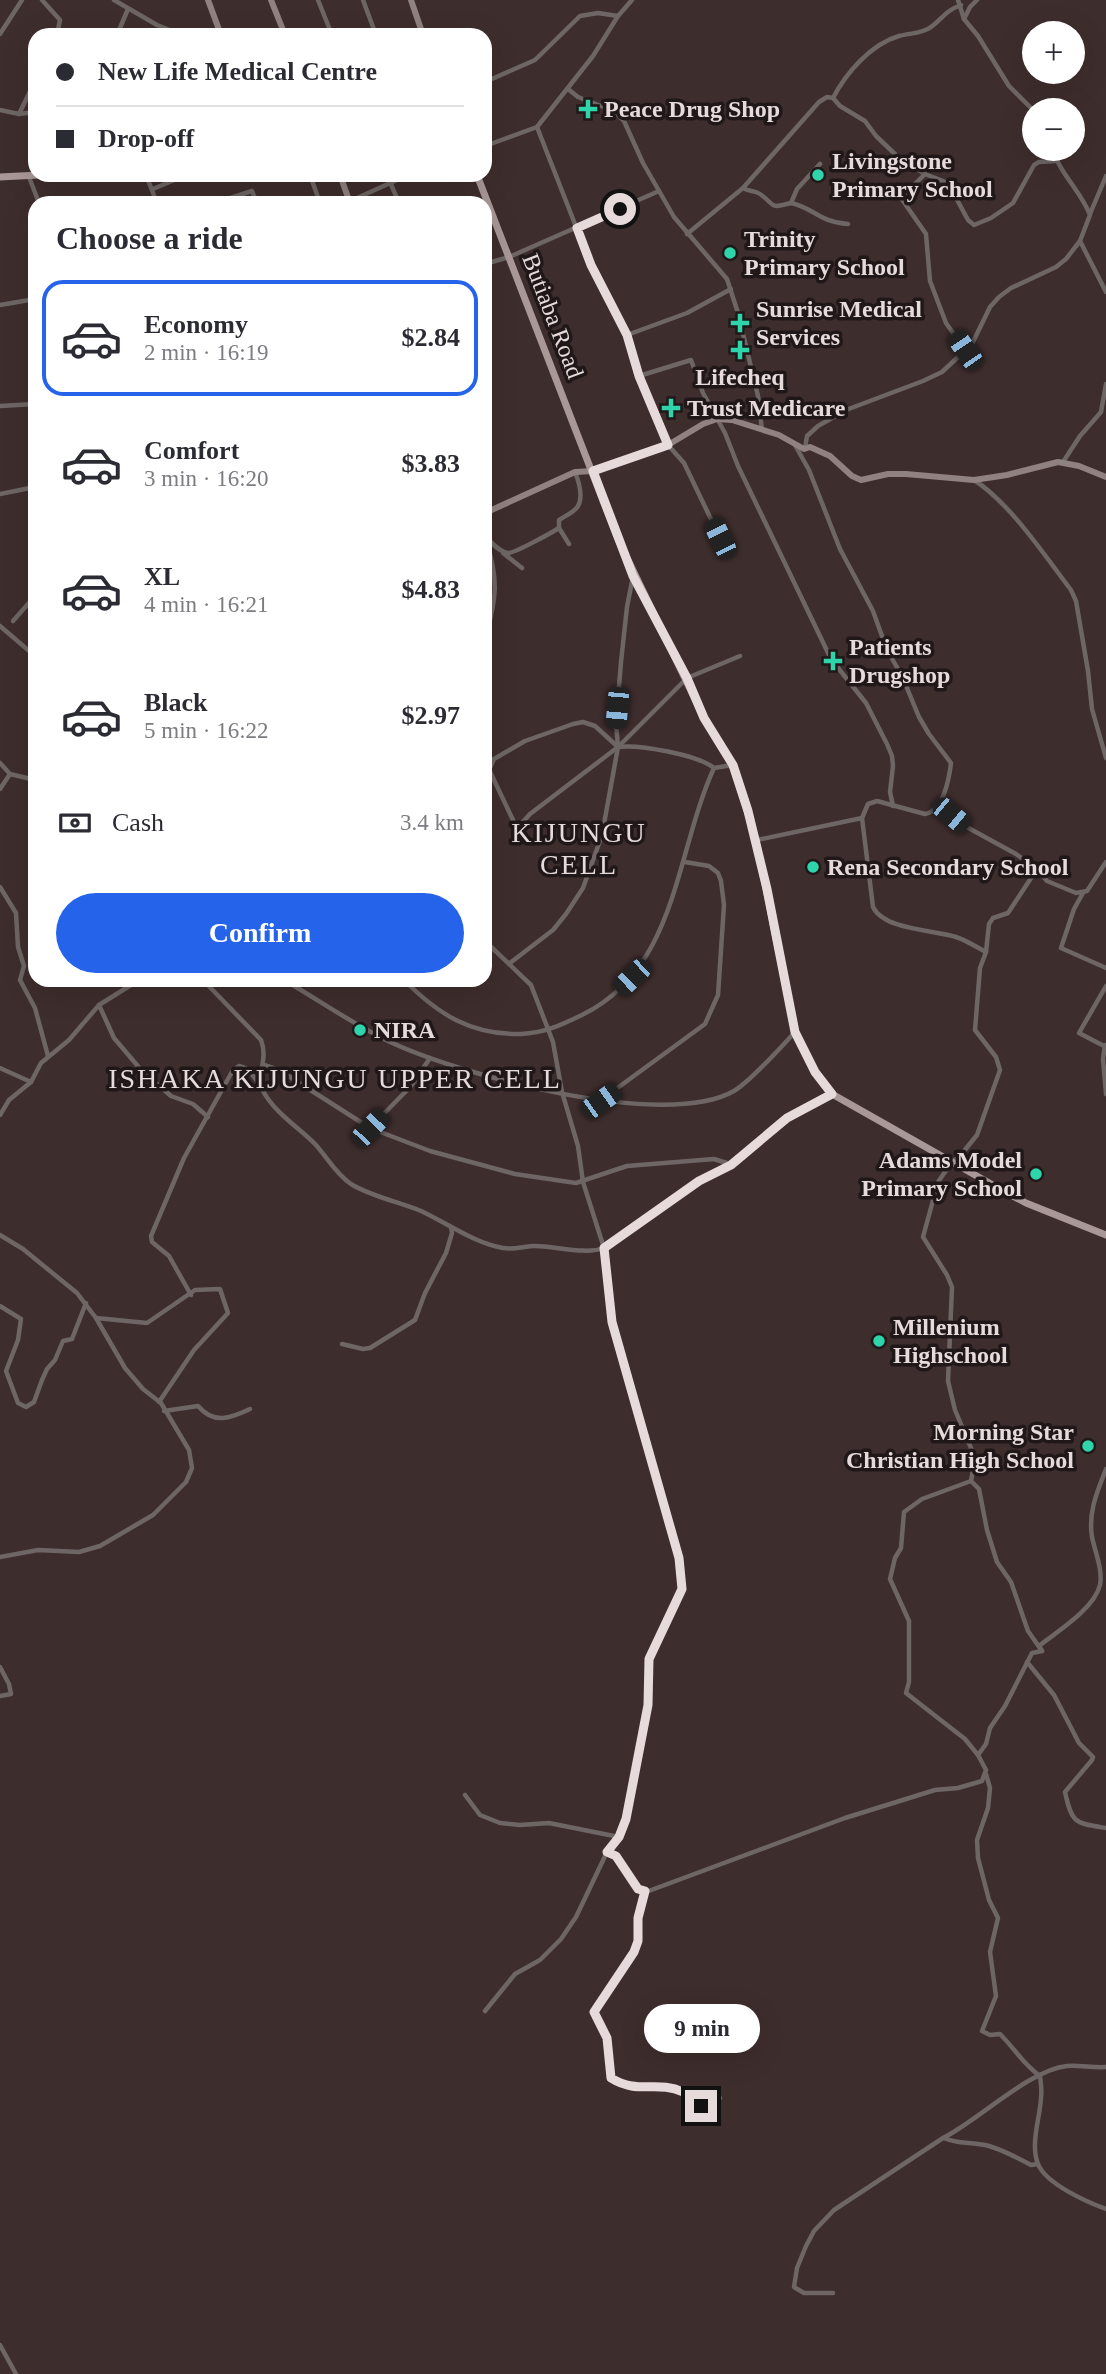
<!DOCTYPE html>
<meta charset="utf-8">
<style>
:root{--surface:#fff;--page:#f2f2f3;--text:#2b2b33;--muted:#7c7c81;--line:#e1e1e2;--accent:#2563eb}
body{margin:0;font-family:"Times New Roman",serif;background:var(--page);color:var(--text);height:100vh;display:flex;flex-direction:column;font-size:26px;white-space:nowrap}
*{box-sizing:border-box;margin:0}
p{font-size:23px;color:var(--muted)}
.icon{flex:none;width:38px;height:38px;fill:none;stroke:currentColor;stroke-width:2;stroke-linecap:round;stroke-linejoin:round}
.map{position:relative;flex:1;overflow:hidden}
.panel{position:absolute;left:28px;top:196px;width:464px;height:791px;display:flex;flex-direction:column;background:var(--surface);border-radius:21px;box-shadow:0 7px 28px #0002}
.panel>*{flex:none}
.hud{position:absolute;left:28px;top:28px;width:464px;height:154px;border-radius:21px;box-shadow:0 7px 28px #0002;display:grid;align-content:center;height:154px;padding:0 28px;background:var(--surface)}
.fabs{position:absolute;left:1022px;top:21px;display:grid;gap:14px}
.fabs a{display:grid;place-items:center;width:63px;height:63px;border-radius:50%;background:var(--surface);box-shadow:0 7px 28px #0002;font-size:35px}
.end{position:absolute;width:32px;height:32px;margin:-16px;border:9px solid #e6dbda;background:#111;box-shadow:0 0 0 4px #111}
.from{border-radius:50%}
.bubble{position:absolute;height:49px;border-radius:24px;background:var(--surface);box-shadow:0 7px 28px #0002;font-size:23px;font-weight:700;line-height:49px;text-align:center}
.car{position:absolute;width:21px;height:42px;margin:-21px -10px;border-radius:9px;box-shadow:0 0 5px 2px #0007;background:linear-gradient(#222 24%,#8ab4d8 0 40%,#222 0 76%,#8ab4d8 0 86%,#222 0)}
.hud b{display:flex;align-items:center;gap:24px;height:66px;font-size:26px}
.hud b+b{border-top:2px solid var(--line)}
.hud i{width:18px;height:18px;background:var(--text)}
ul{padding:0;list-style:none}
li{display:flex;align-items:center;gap:21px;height:116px;margin:0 14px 10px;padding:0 14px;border:4px solid transparent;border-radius:21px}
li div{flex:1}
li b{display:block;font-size:26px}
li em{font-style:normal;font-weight:700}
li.active{border-color:var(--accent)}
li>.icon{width:63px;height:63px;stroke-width:1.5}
h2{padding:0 28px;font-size:32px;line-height:84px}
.pay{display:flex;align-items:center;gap:18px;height:77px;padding:0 28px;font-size:26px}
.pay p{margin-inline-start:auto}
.primary-button{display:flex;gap:14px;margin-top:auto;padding:14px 28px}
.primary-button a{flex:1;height:80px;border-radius:42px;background:var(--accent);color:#fff;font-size:28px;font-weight:700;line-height:80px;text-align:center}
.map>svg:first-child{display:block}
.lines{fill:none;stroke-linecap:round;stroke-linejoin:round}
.street{stroke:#6e6665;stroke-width:4.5}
.secondary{stroke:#908281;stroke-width:6}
.primary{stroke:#a99897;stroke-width:7}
.route{stroke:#e6dbda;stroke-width:9}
.poi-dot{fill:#2ed4aa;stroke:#201818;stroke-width:2.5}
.labels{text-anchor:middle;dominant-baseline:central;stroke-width:7;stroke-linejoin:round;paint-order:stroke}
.poi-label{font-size:24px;font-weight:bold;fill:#e6dbda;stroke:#201818;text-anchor:start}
.street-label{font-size:24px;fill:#e6dbda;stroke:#201818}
.quarter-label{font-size:28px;letter-spacing:2px;fill:#e6dbda;stroke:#201818}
</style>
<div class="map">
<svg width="1106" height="2374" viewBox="0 0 1106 2374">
<rect width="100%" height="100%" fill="#3e2d2d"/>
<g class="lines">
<g class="street">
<path d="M42,0L60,20L57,35"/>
<path d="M114,0L157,25L182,35"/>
<path d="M318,0L332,35"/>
<path d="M363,0L376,35"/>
<path d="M958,0L964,19L978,36L1009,86L1034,111"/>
<path d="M964,19L970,7L977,0"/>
<path d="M0,34L22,0"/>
<path d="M117,35L128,9"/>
<path d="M485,82L535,60L580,16L598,13L618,16L632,0"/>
<path d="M568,89L578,97L614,111L624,121L643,163L674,217L727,279L738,313L758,396L762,430"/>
<path d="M833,98L840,106L865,121L876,136L897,156L925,174L948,183L968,220L974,225L991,218L1013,203L1034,165L1039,162L1056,161"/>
<path d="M0,110L19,114L35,112"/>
<path d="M19,114L35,81"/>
<path d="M537,127L591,265L627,335L639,376L668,445L684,463L720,538"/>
<path d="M485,146L537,127L593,56L618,16"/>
<path d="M925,174L901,198L926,234L930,281L946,323L965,350"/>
<path d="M146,175L157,203"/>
<path d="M310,175L320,203"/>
<path d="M387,175L399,203"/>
<path d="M29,177L39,203"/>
<path d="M743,188C749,192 754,190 760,194C777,206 768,209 791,203L797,189L820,164"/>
<path d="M153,189L186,175"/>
<path d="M215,203L252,191L257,203"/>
<path d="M346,203L408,175"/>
<path d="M791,203C814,208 819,222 848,224"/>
<path d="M1090,214L1106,176"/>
<path d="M687,234L743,188L819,102L827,97L833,98C846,73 871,44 899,36C909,33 922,34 931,27C943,18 945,11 961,5"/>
<path d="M1080,241L1106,292"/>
<path d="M485,264L509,257L659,191"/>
<path d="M0,305L35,299"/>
<path d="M627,335L687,313L731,289"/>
<path d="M639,376L691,360L703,393L725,433L738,466L831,659L866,703L887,744L892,756L893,766L890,792L893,806"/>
<path d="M0,406L35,404"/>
<path d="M795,445L809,470L840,549L873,611L887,650L902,676L919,717L929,734L951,763C949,780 943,811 925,814L877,801L868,804L862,818L873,907C884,930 934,930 956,937C966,940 976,947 986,952"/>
<path d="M805,448L807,436L818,426L846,410L923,381L942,372L972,344L990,307L999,297L1011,288L1056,267L1066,259L1080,241L1090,215C1081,191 1059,173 1053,149"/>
<path d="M1063,462L1080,436L1101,412L1106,384"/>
<path d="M974,480C1010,503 1045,556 1071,590L1076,601L1088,671L1092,709L1106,758"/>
<path d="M0,494L35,487"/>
<path d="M485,536C491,542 499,552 508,553C515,553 551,533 559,528"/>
<path d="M485,537C499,579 497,597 485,639"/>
<path d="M569,544L559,528V520C565,516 575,512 578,506C583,497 579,482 575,472"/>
<path d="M503,553L522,568"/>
<path d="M13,621L35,596"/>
<path d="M0,626L35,656"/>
<path d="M485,761L513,820L515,824L520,825L530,814L618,747L687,678L740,656"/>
<path d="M0,763L10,774L35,780"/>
<path d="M489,770L494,759L525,741L573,724L583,722L595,726L618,747C639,744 698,755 714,768L733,765"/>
<path d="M0,789L10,774"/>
<path d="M938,807L963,825L1016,854L1037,869L1047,881L1076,893L1087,891L1106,862"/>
<path d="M757,840L862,818"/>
<path d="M1037,869L1008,913L993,918L989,924L986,952L980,968L975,1030L996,1057L1000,1070L977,1135L960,1156L952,1162L938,1182L923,1237L947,1275L952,1287L948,1381L955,1410L971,1448L973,1470L971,1481L979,1489L987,1530L997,1562L1011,1582L1028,1631L1042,1651"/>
<path d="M0,887L16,913L18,947L24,966L20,980L35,1008L48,1056"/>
<path d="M1083,893L1074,909L1061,948L1106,968"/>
<path d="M485,941L531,985L553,1042L562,1092L578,1146L583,1182L604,1248L612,1322L679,1558L682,1589L649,1659L648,1705L642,1742L637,1754L635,1781L626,1819L619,1837L607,1852L576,1917L561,1939L540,1960L515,1974L485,2011"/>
<path d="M510,963L553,930L566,914L583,888L602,835L618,747L616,723L621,662L627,607L633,576"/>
<path d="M203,980L261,1040C269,1060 255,1076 263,1091C275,1113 298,1127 315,1144C327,1157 336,1174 351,1184C370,1196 399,1202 421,1211C447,1223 474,1243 503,1248C514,1250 525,1246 535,1246C555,1246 586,1255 604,1248L699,1181L731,1165L787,1118L832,1094"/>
<path d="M284,980C317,999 350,1022 384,1039C454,1074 664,1131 734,1091C751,1081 780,1048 795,1032"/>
<path d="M404,980C439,1015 471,1035 521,1034C545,1033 561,1025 582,1015C678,968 675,853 714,768"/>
<path d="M99,1005L114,1038L142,1071L171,1096L193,1104L208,1117"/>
<path d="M1105,1045L1103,1059L1106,1094"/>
<path d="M1104,1046L1079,1033L1106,986"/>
<path d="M264,1065L279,1070L370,1128L430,1151L515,1174L576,1183L627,1166L714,1159L730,1164"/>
<path d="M0,1068L31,1082"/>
<path d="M601,1100L705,1024L718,995L724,905L721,881L718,873L709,866L685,862"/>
<path d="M0,1115L9,1100L31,1082L41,1063L69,1040L99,1005L139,980"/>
<path d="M370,1128L411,1086L430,1058"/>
<path d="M0,1235L23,1249L77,1293L96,1318L125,1368L143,1389L161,1403L189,1450L192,1468L186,1482L153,1515L100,1546L79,1552L38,1550L0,1557"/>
<path d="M191,1295L169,1256L152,1242L151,1236L184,1158L233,1070L239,1066L248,1069L260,1085"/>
<path d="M0,1306L21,1319L18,1340L6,1371L18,1403L26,1407L34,1402L42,1380L47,1369L55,1360L63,1341L72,1339L86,1303"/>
<path d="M96,1318L147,1323L195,1290L220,1289L228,1313L194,1350L159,1402"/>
<path d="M342,1344L363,1349L370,1348L415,1320L425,1293L446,1253L452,1233L451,1227"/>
<path d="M164,1411L198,1406C214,1425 231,1418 250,1409"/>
<path d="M971,1481L922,1499L904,1512L901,1548L895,1558L890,1579L909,1621V1682L906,1693L965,1739L978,1755"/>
<path d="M1027,1662L1054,1695L1079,1743L1093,1757L1092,1760L1065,1792C1072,1824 1075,1823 1106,1828"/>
<path d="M0,1667L9,1684L11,1694L0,1696"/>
<path d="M986,1774L990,1788L988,1808L977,1840L978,1858L989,1900L998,1918L990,1952L996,1996L982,2031L990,2035L1000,2034C1015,2049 1023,2064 1040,2076C1041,2083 1042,2091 1041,2098C1040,2118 1030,2144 1038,2164C1046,2184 1087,2202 1106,2209"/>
<path d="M465,1795L480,1815L500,1823L520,1825L549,1823L619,1837"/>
<path d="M607,1852C626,1858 627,1888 646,1892L845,1818L935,1790L958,1788L982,1781L986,1770L978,1755L986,1744L990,1728L1005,1706L1032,1653L1042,1651L1039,1646C1058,1631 1094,1609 1100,1585C1103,1570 1095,1552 1092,1537C1088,1512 1097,1492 1106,1469"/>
<path d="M645,1891L638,1918V1942L634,1952L594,2012L607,2038L611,2078C637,2095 657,2080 683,2092C689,2095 695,2102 701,2106L720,2098"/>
<path d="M944,2138C959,2145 972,2141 989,2146C1003,2150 1018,2158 1031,2165L1038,2164"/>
<path d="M833,2293H804L794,2287L797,2268L806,2246L814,2231L834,2210L943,2138C979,2120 1029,2070 1067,2066C1080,2065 1093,2068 1106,2067"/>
<path d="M0,2345L16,2374"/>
</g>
<g class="secondary">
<path d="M208,0L221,35"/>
<path d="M271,0L285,35"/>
<path d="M411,0L423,35"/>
<path d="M340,175L350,203"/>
<path d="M485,513L575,472L593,471L668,445L703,424L717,419L732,420L779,435L804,449L810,447L830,456L852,476L861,480L888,474H906L974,480L1007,475L1058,462L1079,466L1106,477"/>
</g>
<g class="primary">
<path d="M477,175L617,537L704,718L733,765L756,840L795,1032L815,1072L832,1094L998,1188L1026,1203L1106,1235"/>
<path d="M0,177L39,175"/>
</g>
</g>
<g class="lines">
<path class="route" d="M620,209L577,228L591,265L627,335L639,376L668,445L593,471L633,576L687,678L704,718L733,765L748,811L767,889L795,1032L815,1072L832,1094L787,1118L731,1165L699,1181L604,1248L612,1322L679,1558L682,1589L649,1659L648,1705L626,1819L619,1837L607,1852L616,1856L638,1889L645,1891L638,1918V1941L634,1952L594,2012L607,2038L611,2078C638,2095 657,2080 683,2092C689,2095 695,2102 701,2106"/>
</g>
<g class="poi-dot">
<path d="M584.5 98.5h7v7h7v7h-7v7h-7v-7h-7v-7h7z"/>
<circle cx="818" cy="175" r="7"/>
<circle cx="730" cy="253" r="7"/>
<path d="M736.5 312.5h7v7h7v7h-7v7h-7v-7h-7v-7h7z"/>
<path d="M736.5 339.5h7v7h7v7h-7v7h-7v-7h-7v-7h7z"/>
<path d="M667.5 397.5h7v7h7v7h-7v7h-7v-7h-7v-7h7z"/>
<path d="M829.5 650.5h7v7h7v7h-7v7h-7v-7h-7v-7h7z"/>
<circle cx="813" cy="867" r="7"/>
<circle cx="360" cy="1030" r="7"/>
<circle cx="1036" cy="1174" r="7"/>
<circle cx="879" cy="1341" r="7"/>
<circle cx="1088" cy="1446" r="7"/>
</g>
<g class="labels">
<g class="poi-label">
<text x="604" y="109">Peace Drug Shop</text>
<text x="832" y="161">Livingstone<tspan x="832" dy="28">Primary School</tspan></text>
<text x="744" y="239">Trinity<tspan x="744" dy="28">Primary School</tspan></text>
<text x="756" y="309">Sunrise Medical<tspan x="756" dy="28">Services</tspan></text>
<text x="740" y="377" text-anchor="middle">Lifecheq</text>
<text x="687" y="408">Trust Medicare</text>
<text x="849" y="647">Patients<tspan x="849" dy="28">Drugshop</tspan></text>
<text x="827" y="867">Rena Secondary School</text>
<text x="374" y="1030">NIRA</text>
<text x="1022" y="1160" text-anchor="end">Adams Model<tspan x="1022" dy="28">Primary School</tspan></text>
<text x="893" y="1327">Millenium<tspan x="893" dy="28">Highschool</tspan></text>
<text x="1074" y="1432" text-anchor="end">Morning Star<tspan x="1074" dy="28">Christian High School</tspan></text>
</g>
<g class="street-label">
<text transform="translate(553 316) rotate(69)">Butiaba Road</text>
</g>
<g class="quarter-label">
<text x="579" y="832">KIJUNGU<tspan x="579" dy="32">CELL</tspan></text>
<text x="335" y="1078">ISHAKA KIJUNGU UPPER CELL</text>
</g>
</g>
</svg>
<div class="fabs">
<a>+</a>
<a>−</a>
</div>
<i class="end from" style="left:620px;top:209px"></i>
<i class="end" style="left:701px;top:2106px"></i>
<div class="bubble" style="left:644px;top:2004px;width:116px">9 min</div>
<i class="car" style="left:965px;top:350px;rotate:326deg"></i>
<i class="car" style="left:720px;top:538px;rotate:334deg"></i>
<i class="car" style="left:617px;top:708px;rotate:185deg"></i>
<i class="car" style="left:951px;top:815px;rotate:130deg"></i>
<i class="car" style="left:632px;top:977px;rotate:226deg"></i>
<i class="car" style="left:601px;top:1101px;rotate:55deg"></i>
<i class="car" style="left:370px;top:1128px;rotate:44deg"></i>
<div class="hud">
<b><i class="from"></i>New Life Medical Centre</b>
<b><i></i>Drop-off</b>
</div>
<section class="panel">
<h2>Choose a ride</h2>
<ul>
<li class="active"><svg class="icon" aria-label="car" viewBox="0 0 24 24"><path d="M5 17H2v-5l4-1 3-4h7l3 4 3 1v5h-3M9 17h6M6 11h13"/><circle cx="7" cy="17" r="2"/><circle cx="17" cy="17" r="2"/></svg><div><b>Economy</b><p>2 min · 16:19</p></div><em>$2.84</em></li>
<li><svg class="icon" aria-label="car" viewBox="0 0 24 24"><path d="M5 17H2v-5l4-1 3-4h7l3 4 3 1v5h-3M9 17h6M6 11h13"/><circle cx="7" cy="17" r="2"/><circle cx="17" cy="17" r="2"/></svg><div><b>Comfort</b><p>3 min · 16:20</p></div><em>$3.83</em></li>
<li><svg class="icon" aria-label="car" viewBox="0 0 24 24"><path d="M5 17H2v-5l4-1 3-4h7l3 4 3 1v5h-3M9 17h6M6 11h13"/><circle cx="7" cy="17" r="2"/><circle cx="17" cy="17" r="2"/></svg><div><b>XL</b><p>4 min · 16:21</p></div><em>$4.83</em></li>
<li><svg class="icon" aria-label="car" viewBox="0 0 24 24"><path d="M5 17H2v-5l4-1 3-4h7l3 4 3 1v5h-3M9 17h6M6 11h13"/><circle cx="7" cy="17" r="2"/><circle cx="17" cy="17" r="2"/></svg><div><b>Black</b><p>5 min · 16:22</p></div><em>$2.97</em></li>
</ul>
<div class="pay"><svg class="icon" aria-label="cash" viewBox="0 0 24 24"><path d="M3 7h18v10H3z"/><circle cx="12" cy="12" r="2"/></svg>Cash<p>3.4 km</p></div>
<div class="primary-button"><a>Confirm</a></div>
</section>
</div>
